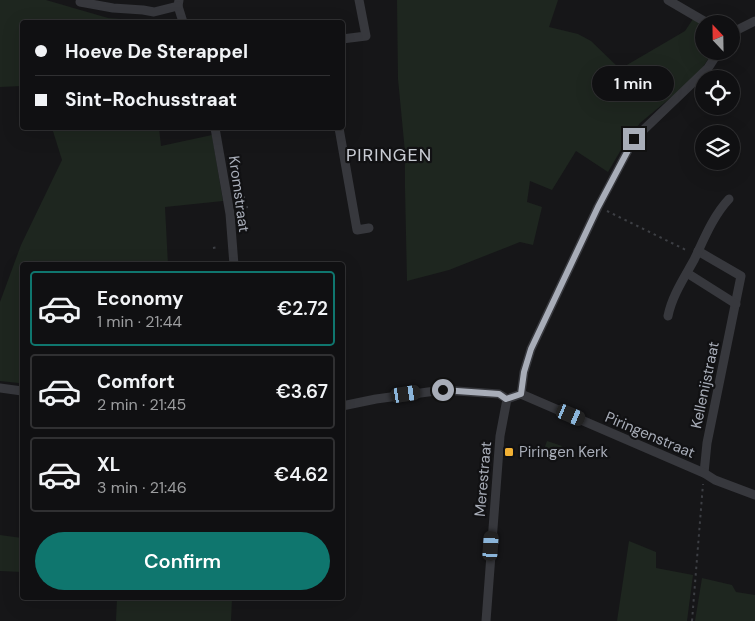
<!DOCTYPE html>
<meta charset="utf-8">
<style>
:root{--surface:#101012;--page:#19191b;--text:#f1f3f6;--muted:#9c9d9f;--line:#303032;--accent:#0f766e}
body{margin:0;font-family:"DM Sans",sans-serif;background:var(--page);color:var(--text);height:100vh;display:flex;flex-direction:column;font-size:19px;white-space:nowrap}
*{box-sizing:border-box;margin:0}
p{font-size:16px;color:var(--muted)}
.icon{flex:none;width:28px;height:28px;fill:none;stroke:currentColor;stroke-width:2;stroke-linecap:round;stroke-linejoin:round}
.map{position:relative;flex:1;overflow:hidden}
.details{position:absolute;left:20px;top:262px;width:325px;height:338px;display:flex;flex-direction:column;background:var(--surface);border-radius:5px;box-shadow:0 5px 20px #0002,0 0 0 1px var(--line)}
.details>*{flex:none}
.top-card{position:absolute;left:20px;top:20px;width:325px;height:110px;border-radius:5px;box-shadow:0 5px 20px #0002,0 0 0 1px var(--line);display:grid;align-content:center;height:110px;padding:0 15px;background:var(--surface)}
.needle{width:32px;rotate:338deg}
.fabs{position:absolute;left:695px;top:15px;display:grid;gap:10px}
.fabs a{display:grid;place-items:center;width:45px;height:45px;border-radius:50%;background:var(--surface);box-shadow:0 5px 20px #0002,0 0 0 1px var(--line);font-size:25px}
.end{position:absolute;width:22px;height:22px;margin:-11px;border:6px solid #a8adb8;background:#111;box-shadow:0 0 0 2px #111}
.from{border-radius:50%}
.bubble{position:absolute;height:35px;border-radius:18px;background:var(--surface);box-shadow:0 5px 20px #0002,0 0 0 1px var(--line);font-size:16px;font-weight:600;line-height:35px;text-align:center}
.car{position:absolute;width:15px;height:30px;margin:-15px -8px;border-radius:6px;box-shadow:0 0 4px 1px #0007;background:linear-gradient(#222 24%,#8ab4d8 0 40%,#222 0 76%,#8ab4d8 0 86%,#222 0)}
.top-card b{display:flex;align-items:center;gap:18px;height:48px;font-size:19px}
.top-card b+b{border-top:1px solid var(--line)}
.top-card i{width:12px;height:12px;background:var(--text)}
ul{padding:9px 0 0;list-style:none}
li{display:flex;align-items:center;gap:15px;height:75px;margin:0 10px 8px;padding:0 5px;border:2px solid var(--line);border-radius:5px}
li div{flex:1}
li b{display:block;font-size:19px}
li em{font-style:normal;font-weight:600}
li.on{border-color:var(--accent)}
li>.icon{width:45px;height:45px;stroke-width:1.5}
.primary-button{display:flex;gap:10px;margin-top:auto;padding:10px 15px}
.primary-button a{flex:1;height:58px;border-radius:30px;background:var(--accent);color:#fff;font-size:20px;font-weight:600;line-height:58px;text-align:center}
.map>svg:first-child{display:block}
.green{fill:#1e261f}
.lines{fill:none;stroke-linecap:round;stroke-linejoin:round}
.path{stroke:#3d3f44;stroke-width:2;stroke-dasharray:2.5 4;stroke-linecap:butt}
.street{stroke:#37383d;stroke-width:9}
.route{stroke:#a8adb8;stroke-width:6}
.poi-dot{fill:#f2b134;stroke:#111113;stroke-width:2}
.labels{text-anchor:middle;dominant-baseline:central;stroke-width:4.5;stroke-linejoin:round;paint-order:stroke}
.street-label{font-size:15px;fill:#a8adb8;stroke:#111113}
.poi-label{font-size:15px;fill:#a8adb8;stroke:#111113;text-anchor:start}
.quarter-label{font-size:18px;letter-spacing:1px;fill:#c9ccd4;stroke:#111113}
</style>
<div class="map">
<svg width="755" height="621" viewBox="0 0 755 621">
<rect width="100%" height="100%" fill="#161618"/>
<g class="green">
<path d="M0,0H46L108,18L133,20L153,19V22H22V86L0,87Z"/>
<path d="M397,0H558L549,27L578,34L591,41L620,69L685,31L693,19L704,24V51H712L710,56L698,75L640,123L622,148L608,172L576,151L552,190L530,181L527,202L542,207L533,245L520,242L449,270L407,281L405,188V152L398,79Z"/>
<path d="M52,128H159L161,146L212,135L223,201L165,207L168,265H22V368L19,383L0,381V302L21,245L62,160Z"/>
<path d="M547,441L562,446L558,457L543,452Z"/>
<path d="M0,535L22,538V572L0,571Z"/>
<path d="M629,541L656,552V568L693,575L687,621H617Z"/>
<path d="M702,578L732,585L736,592L755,595V621H695Z"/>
<path d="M117,598H232L231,621H116Z"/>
</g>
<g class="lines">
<g class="path">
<path d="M236,198L247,197"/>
<path d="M240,208L248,207"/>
<path d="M607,211L688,251"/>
<path d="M213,248L219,247"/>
<path d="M692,621L703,484"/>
</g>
<g class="street">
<path d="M179,0L178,6L183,22"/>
<path d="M668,0L709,24"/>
<path d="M80,2L113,8L143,10L154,12L178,6"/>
<path d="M731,33L755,21"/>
<path d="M342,39L366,36L359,0"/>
<path d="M215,128L230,214L234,265"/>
<path d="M339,128L357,230L369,228"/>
<path d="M698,251L741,276L707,443L704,473"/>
<path d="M687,273L736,304"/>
<path d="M668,316C672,296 684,278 694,260C704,239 713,216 729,199"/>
<path d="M0,388L22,391"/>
<path d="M521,394L524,372L531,349L598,207L634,139L708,68L719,51"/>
<path d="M507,399L521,394L704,473L715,480L755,495"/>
<path d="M342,406L376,399L443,390L499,394L507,399"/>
<path d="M486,621L500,436L507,399"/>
</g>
</g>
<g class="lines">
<path class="route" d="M443,390L499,394L506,399L521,394L524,372L531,349L598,207L634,139"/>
</g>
<rect class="poi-dot" x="504" y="447" width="10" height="10" rx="2.5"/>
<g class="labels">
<g class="street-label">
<text transform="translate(239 194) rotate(82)">Kromstraat</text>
<text transform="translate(705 385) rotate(-78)">Kellenijstraat</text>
<text transform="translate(650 435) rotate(23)">Piringenstraat</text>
<text transform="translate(483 479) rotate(-85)">Merestraat</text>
</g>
<g class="poi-label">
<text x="519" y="452">Piringen Kerk</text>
</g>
<g class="quarter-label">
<text x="389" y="155">PIRINGEN</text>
</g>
</g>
</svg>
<div class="fabs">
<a><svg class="needle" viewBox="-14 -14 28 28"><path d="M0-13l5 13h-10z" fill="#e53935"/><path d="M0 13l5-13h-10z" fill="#9c9d9f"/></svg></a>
<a><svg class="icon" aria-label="locate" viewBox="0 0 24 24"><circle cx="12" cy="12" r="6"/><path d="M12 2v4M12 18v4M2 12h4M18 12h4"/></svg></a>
<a><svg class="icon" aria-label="layers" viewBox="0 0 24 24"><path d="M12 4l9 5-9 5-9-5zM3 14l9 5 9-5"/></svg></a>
</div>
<i class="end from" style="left:443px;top:390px"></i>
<i class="end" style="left:634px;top:139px"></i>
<div class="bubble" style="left:592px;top:66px;width:82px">1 min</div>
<i class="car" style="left:406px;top:394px;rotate:81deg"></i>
<i class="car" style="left:571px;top:415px;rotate:113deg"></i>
<i class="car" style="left:491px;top:546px;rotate:4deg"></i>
<div class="top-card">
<b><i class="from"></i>Hoeve De Sterappel</b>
<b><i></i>Sint-Rochusstraat</b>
</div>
<section class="details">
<ul>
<li class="on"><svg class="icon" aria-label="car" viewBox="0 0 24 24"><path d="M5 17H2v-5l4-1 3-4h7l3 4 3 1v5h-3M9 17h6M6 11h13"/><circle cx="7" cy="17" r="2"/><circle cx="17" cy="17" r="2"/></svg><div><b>Economy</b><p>1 min · 21:44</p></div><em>€2.72</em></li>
<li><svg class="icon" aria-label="car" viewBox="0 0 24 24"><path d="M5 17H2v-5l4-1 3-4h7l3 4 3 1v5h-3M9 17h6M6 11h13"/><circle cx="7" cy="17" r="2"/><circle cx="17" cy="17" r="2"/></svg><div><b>Comfort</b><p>2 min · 21:45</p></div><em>€3.67</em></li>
<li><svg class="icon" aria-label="car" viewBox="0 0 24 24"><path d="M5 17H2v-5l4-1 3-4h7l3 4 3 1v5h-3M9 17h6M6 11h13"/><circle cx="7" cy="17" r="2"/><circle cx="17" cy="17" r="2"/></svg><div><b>XL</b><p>3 min · 21:46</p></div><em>€4.62</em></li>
</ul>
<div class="primary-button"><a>Confirm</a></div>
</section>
</div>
